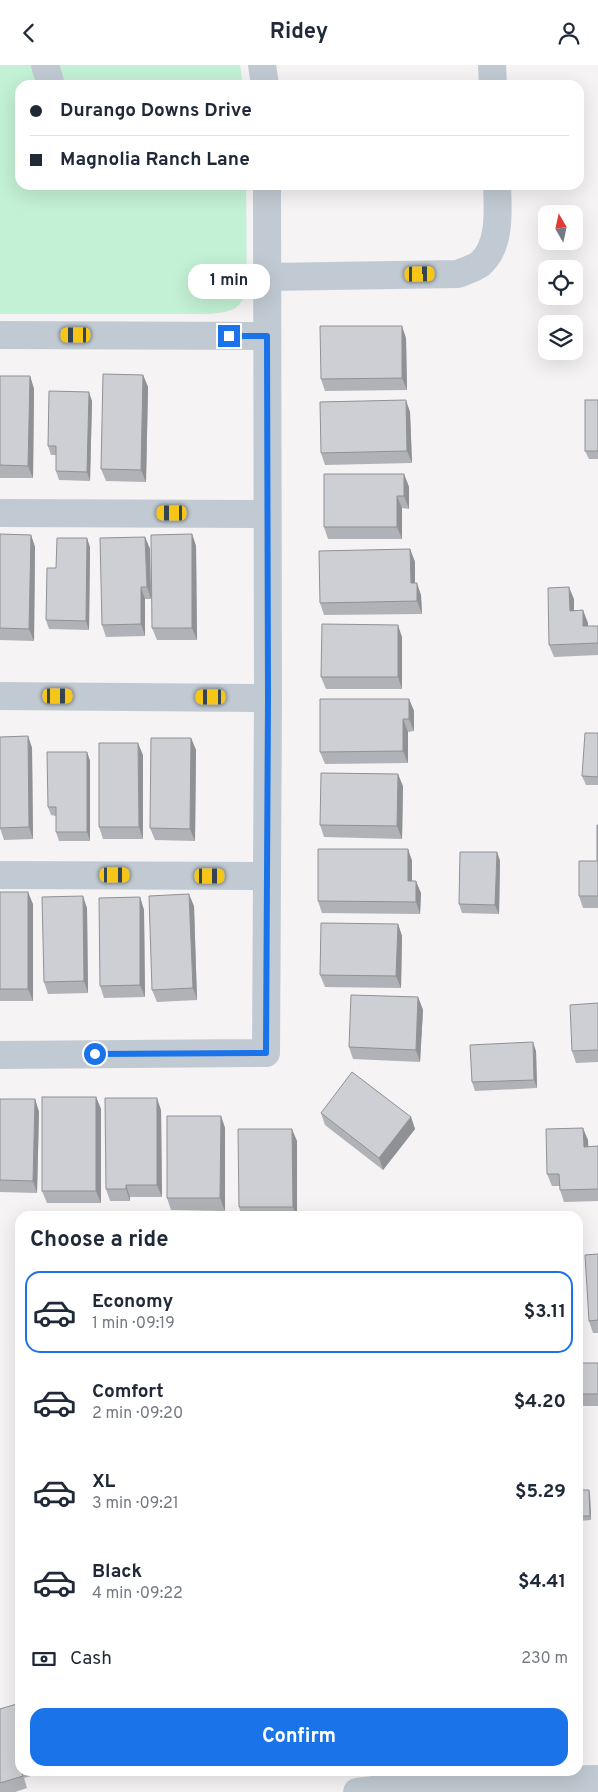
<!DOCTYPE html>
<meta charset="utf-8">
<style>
:root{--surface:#fff;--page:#f6f6f7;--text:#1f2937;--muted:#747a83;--line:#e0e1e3;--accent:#1a73e8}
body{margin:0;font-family:Overpass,sans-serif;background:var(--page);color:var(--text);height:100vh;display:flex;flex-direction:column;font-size:19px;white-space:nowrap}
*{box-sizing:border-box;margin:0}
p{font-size:16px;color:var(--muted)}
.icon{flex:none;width:28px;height:28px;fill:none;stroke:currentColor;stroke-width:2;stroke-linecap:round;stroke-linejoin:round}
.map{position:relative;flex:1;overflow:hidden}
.sheet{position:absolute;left:15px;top:1146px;width:568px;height:565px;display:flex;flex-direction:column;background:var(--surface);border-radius:15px;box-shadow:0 5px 20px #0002}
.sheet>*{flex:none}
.top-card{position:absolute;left:15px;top:15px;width:569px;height:110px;border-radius:15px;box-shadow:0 5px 20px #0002;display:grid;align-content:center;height:110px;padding:0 15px;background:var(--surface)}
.needle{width:32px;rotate:351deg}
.fabs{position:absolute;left:538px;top:140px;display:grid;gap:10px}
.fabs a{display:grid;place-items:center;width:45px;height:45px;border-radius:10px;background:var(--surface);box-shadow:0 5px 20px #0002;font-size:25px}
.end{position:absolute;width:22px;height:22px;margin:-11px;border:6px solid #1a73e8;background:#fff;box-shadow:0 0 0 2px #fff}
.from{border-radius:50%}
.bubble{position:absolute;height:35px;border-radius:15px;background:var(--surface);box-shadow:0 5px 20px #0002;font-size:16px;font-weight:700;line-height:35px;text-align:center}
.car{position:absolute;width:15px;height:30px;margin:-15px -8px;border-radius:6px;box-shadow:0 0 4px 1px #0007;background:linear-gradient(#f5c518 24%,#345 0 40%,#f5c518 0 76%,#345 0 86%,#f5c518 0)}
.top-card b{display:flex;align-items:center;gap:18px;height:48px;font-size:19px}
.top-card b+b{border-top:1px solid var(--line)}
.top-card i{width:12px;height:12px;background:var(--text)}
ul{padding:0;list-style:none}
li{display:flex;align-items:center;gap:15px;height:82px;margin:0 10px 8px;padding:0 5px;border:2px solid transparent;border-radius:15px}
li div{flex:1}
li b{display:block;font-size:19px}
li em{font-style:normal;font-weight:700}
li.selected{border-color:var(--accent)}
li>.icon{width:45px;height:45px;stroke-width:1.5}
h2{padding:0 15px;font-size:22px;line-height:60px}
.pay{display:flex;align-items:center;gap:12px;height:55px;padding:0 15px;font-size:19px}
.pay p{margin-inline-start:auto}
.action{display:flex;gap:10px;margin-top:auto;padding:10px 15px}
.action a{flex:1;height:58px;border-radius:15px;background:var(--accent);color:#fff;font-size:20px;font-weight:700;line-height:58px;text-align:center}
header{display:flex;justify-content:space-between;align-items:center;height:65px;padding:0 15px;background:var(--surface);font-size:22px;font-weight:700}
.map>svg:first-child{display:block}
.green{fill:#c3f1d5}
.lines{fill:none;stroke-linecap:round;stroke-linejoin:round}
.minor{stroke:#c1cad2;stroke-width:28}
.wall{fill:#b0b2b7}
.shaded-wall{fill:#909195}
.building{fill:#cdcfd5;stroke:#909195}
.route{stroke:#1a73e8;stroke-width:6}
</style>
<header><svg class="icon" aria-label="back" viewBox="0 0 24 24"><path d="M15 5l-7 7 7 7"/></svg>Ridey<svg class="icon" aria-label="person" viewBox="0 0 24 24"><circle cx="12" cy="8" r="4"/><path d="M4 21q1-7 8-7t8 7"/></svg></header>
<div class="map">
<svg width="598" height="1727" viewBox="0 0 598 1727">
<rect width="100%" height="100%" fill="#f5f3f3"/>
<path class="green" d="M0,0H240L243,20H20V120H246L247,222C241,246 232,246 210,249H0Z"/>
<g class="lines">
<g class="minor">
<path d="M45,0L51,20"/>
<path d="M262,0L265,20"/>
<path d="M492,0L493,20"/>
<path d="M267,212L458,209C465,206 475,203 480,199C501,181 498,145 497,120"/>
<path d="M0,270L267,271"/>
<path d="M0,448L267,449"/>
<path d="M0,631L268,633"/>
<path d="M0,810L267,811"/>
<path d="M0,990L266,988L268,633L267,120"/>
<path d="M357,1727L442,1717L598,1714"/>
</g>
</g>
<g class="wall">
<path d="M406,273L407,325L325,326L321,314Z"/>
<path d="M143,310L148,322L146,417L106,416L101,404Z"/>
<path d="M0,311H30L34,324L33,413H0Z"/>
<path d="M598,335V394H589L585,386Z"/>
<path d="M92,336L90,416L59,415L56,406V390H51L48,381Z"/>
<path d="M410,347L412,398L325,400L321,388Z"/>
<path d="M404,409L409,422V444L402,443V474H328L324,462Z"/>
<path d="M0,469L31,470L35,482L34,576L0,575Z"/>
<path d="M192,469L196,481L197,575H157L152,563Z"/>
<path d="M145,472L150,484L151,534H145V571L106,572L102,560Z"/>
<path d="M90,482L89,565L49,564L46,555L56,503Z"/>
<path d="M410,484L415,497V518L421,530L422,549L324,550L320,538Z"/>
<path d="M574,534V546L588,558V561H598V590L554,592L549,580Z"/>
<path d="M402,572V624H326L321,612Z"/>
<path d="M409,634L414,646V666L408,667V698L325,699L320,687Z"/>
<path d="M598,668V720H586L582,711Z"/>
<path d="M28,671L32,683L33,774L4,775L0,763V672Z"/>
<path d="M191,673L196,685L195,776L155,775L150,763Z"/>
<path d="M87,687L90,696V776H59L56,767V751L51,750L48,742Z"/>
<path d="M143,690V774H103L99,762Z"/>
<path d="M403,721L402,774L324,772L320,760Z"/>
<path d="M598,760V843H583L579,831L597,796Z"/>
<path d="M408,784L412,796V816L421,828L420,849L322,848L318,836Z"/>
<path d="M497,787L500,796L499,849L462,848L459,839Z"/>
<path d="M0,827L33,839V936H0Z"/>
<path d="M140,832L144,845L145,932L104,933L100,921Z"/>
<path d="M194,841L197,935L157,937L152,925Z"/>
<path d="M87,843L88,928L48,929L44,917Z"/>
<path d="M398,859L402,871L401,923L325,922L320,910Z"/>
<path d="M418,932L423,945L420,997L353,994L349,982Z"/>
<path d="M598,938V997L576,998L572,986Z"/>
<path d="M536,986L537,1023L475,1026L472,1017Z"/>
<path d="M96,1032L101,1044V1138H47L42,1126Z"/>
<path d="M0,1034H35L39,1047L37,1128L0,1127Z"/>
<path d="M161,1045L162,1132H130V1136H110L106,1124Z"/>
<path d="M321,1048L411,1052L415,1064L383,1105L325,1060Z"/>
<path d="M221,1051L225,1063V1146L171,1145L167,1133Z"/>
<path d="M588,1075V1082L598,1081V1136L564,1137L560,1125V1121H552L547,1109Z"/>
<path d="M297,1076V1151H242L239,1142Z"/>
<path d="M598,1189V1268H593L589,1256Z"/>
<rect x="578" y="1298" width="20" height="43"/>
<path d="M578,1425L590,1430L591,1455L578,1456Z"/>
<path d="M20,1638V1706H44L45,1707L24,1713L27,1723L15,1727H0V1644Z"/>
</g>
<g class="shaded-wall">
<path d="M402,261L406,273L407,325L402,313Z"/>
<path d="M143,310L148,322L146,417L141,405Z"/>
<path d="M30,311L34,324L33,413L28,401Z"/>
<path d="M89,327L92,336L90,416L87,407Z"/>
<path d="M406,335L410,347L412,398L407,386Z"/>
<path d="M404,409L409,422V444L404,431Z"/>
<path d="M397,431L402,443V474L397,462Z"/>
<path d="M192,469L196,481L197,575L192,563Z"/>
<path d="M31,470L35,482L34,576L29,564Z"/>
<path d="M145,472L150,484L151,534L147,522Z"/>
<path d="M87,473L90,482L89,565L86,556Z"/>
<path d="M410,484L415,497V530L411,518Z"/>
<path d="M417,518L421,530L422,549L417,536Z"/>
<path d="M141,522L145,534V571L141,559Z"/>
<path d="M569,522L574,534V558L570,546Z"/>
<path d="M583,545L588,558V573L583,561Z"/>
<path d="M398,560L402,572V624L398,612Z"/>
<path d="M409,634L414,646V666L409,654Z"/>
<path d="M403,654L408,667V698L403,686Z"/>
<path d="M28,671L32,683L33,774L29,762Z"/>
<path d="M191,673L196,685L195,776L190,764Z"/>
<path d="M138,678L143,690V774L139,762Z"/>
<path d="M87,687L90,696V776L87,767Z"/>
<path d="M398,709L403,721L402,774L397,761Z"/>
<path d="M408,784L412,796V828L408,816Z"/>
<path d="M497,787L500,796L499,849L495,840Z"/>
<path d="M416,816L421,828L420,849L416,837Z"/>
<path d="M28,827L33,839V936L28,924Z"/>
<path d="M189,829L194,841L197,935L193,923Z"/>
<path d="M83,831L87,843L88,928L84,916Z"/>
<path d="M140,832L144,845L145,932L140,920Z"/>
<path d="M398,859L402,871L401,923L396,911Z"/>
<path d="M418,932L423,945L420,997L416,985Z"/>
<path d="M533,977L536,986L537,1023L534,1015Z"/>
<path d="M96,1032L101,1044V1138L96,1126Z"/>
<path d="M157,1033L161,1045L162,1132L157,1120Z"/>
<path d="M35,1034L39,1047L37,1128L33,1116Z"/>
<path d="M221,1051L225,1063V1146L220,1133Z"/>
<path d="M411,1052L415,1064L383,1105L379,1093Z"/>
<path d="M583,1063L588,1075L589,1094L584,1082Z"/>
<path d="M292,1064L297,1076V1151H296L293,1142Z"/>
<path d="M126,1120L130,1132V1136L126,1124Z"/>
<path d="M589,1425L590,1430L591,1455L590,1451Z"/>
</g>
<g class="building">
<path d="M320,261H402V313L321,314Z"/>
<path d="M103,309L143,310L141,405L101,404Z"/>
<path d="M0,311H30L28,401L0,400Z"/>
<path d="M49,326L89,327L87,407L56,406V381H48Z"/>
<path d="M406,335L407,386L321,388L320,337Z"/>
<rect x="585" y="335" width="13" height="51"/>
<path d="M324,409H404V431H397V462H324Z"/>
<path d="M0,469L31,470L29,564L0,563Z"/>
<path d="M192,469V563H152L151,470Z"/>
<path d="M145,472L147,522H141V559L102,560L100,473Z"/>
<path d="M57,473H87L86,556L46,555L47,503H56Z"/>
<path d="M410,484L411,518H417V536L320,538L319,486Z"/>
<path d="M569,522L570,546L583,545V561H598V578L549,580L548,523Z"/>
<path d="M322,559L398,560V612H321Z"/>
<path d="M320,634H409V654H403V686L320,687Z"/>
<path d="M585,668H598V712L582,711Z"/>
<path d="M28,671L29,762L0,763V672Z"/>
<path d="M151,673H191L190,764L150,763Z"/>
<path d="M99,678H138L139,762H99Z"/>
<path d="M47,687H87V767H56V742H48Z"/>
<path d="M321,708L398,709L397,761L320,760Z"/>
<path d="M597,760H598V831H579V796H597Z"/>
<path d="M318,784H408V816H416V837L318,836Z"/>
<path d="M460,787H497L495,840L459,839Z"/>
<rect x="0" y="827" width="28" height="97"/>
<path d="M189,829L193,923L152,925L149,831Z"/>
<path d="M83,831L84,916L44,917L42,832Z"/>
<path d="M140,832V920L100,921L99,833Z"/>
<path d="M321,858L398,859L396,911L320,910Z"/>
<path d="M351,930L418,932L416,985L349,982Z"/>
<path d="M598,938V985L572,986L570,940Z"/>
<path d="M533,977L534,1015L472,1017L470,980Z"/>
<path d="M352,1007L411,1052L379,1093L321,1048Z"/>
<rect x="42" y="1032" width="54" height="94"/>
<path d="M105,1033H157V1120H126V1124H106Z"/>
<path d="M0,1034H35L33,1116L0,1115Z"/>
<path d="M167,1051H221L220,1133H167Z"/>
<path d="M583,1063L584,1082L598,1081V1124L560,1125L559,1109H547L546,1064Z"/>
<path d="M238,1064H292L293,1142H239Z"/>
<path d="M598,1189V1255L589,1256L585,1190Z"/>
<rect x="578" y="1298" width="20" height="31"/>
<path d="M578,1425H589L590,1451H578Z"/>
<path d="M20,1638V1701H19L20,1706H21L23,1711L0,1718V1644Z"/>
</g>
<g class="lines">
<path class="route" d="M95,989L266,988L268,633L267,271H229"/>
</g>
</svg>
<div class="fabs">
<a><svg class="needle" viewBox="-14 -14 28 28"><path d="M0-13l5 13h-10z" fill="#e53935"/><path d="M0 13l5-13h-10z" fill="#747a83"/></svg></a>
<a><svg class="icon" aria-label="locate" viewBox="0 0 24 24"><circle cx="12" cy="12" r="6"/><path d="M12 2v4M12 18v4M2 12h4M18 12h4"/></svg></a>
<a><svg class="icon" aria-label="layers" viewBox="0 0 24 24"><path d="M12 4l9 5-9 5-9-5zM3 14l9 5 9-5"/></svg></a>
</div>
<i class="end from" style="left:95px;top:989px"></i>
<i class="end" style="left:229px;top:271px"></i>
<div class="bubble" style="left:188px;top:199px;width:82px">1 min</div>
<i class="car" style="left:420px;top:209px;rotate:89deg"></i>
<i class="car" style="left:76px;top:270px;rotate:270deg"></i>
<i class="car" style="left:172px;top:448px;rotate:270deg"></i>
<i class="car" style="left:58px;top:631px;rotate:90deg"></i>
<i class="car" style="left:211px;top:632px;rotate:270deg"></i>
<i class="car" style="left:115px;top:810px;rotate:90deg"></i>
<i class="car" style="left:210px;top:811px;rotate:90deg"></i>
<div class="top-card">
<b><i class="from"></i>Durango Downs Drive</b>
<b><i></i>Magnolia Ranch Lane</b>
</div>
<section class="sheet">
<h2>Choose a ride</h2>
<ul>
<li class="selected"><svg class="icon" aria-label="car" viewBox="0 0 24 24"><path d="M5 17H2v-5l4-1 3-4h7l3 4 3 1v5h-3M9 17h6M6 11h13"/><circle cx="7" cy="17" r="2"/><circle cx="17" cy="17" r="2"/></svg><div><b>Economy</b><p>1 min · 09:19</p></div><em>$3.11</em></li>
<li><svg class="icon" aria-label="car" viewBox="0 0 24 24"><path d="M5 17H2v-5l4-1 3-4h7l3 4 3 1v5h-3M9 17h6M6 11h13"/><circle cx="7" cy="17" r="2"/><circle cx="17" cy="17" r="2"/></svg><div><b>Comfort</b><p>2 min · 09:20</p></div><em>$4.20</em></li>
<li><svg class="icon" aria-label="car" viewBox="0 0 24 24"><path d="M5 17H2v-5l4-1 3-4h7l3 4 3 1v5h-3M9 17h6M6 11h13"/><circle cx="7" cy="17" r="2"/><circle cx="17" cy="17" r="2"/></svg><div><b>XL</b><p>3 min · 09:21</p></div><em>$5.29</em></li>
<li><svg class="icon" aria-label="car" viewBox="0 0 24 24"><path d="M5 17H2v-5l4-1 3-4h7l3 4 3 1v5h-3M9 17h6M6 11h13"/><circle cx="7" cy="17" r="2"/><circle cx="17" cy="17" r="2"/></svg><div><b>Black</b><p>4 min · 09:22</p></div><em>$4.41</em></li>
</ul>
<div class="pay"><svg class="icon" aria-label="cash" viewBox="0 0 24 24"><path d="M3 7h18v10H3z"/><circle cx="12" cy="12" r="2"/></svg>Cash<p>230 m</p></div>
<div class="action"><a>Confirm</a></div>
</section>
</div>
